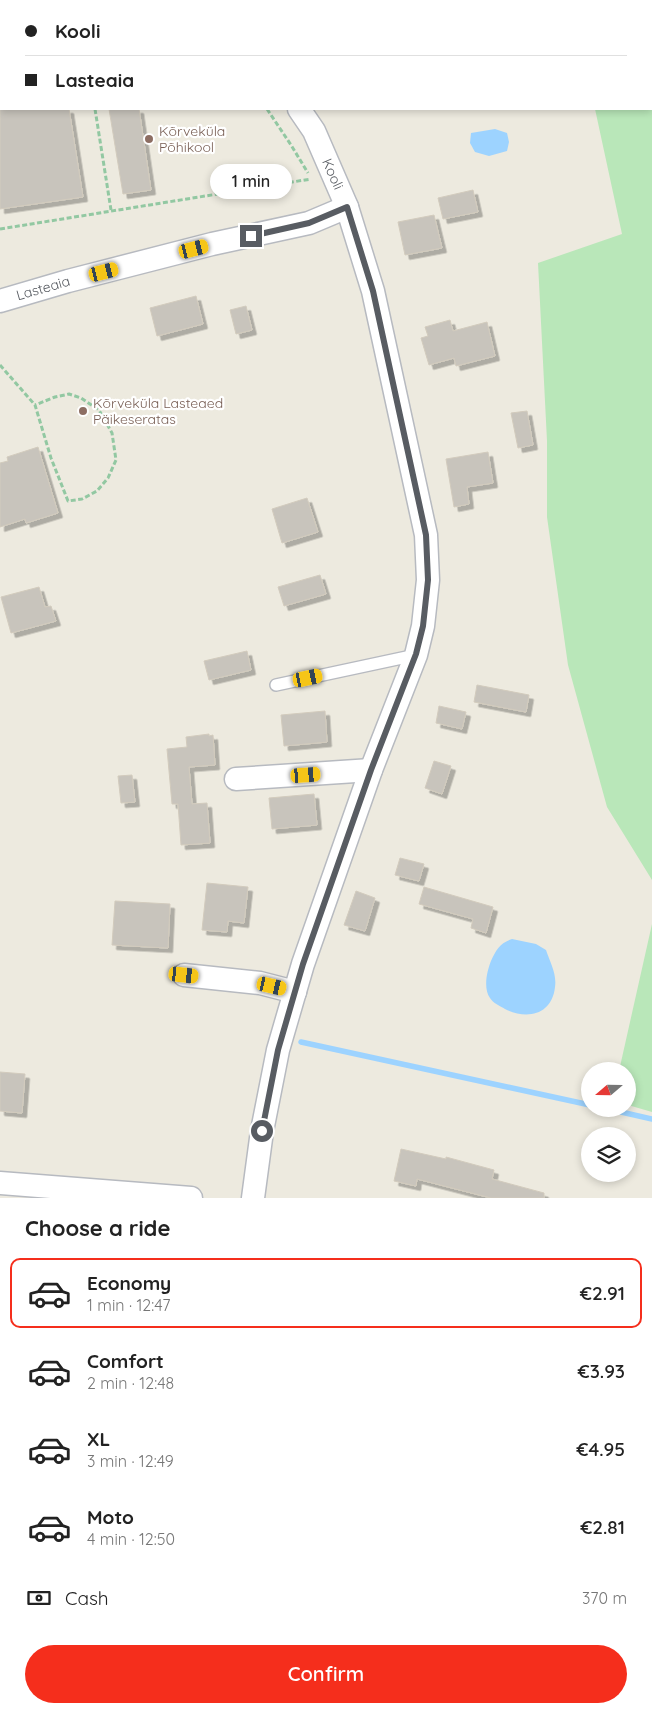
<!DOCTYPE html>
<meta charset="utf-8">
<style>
:root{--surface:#fff;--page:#f2f2f2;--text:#222;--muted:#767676;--line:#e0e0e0;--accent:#f52e1c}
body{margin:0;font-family:Quicksand,sans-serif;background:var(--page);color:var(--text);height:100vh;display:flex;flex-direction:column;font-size:19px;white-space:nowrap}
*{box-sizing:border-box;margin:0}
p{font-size:16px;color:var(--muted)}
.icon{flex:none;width:28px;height:28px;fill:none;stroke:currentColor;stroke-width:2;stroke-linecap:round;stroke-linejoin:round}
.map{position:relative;height:1198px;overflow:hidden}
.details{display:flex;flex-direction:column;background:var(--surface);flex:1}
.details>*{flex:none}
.hud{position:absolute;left:0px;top:0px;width:652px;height:110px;box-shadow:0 2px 8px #0003;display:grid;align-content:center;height:110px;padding:0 25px;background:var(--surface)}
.needle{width:32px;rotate:250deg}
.buttons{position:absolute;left:581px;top:1062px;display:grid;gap:10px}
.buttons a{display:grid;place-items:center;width:55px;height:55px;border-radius:50%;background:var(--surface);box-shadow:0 2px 8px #0003;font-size:25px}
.end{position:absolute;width:22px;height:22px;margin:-11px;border:6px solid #585c62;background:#fff;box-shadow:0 0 0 2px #fff}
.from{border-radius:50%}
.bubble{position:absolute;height:35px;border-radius:18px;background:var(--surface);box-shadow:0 2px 8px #0003;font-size:16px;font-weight:600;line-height:35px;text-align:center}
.car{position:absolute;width:15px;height:30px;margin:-15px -8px;border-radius:6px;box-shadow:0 0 4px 1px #0007;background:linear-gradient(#f5c518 24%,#345 0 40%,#f5c518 0 76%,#345 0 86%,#f5c518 0)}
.hud b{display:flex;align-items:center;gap:18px;height:48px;font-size:19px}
.hud b+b{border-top:1px solid var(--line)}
.hud i{width:12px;height:12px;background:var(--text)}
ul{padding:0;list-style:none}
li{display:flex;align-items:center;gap:15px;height:70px;margin:0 10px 8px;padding:0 15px;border:2px solid transparent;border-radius:10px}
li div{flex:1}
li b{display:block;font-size:19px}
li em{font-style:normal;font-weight:600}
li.active{border-color:var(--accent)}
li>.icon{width:45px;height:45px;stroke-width:1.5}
h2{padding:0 25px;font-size:22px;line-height:60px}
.pay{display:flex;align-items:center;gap:12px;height:55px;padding:0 25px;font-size:19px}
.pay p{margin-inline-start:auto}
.button{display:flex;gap:10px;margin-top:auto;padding:10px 25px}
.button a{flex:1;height:58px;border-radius:30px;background:var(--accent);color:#fff;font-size:20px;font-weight:600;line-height:58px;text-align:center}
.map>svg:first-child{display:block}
.green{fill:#b9e7b9}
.water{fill:#9dd3ff}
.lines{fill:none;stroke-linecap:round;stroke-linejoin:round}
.stream{stroke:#9dd3ff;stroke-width:5.5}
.building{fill:#c8c4bc;stroke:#d2cbbd;filter:url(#shadow)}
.service-casing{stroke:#b7bac0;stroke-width:14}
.minor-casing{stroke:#b7bac0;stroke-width:25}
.path{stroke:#92c8a2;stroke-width:3;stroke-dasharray:5 2.5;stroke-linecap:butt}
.service{stroke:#fff;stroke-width:11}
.minor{stroke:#fff;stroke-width:22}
.route{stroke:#585c62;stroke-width:6}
.education-dot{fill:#8d6e63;stroke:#fff;stroke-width:2}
.labels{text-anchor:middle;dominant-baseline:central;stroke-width:4.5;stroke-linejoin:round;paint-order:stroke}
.education-label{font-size:14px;fill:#785e54;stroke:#fff;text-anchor:start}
.street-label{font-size:14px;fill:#585c62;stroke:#fff}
</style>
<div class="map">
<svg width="652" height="1198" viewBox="0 0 652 1198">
<defs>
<filter id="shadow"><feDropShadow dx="4.5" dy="4.5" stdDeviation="0" flood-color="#0004"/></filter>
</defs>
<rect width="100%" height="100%" fill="#edeadf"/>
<g class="green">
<path d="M431,0H652V880L607,807L568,665L547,517V441L538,263L622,234L595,109H651V1Z"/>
<path d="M652,924V1112L628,1105V1071H619Z"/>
</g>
<g class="water">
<path d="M495,129L507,133L509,142L507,151L489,156L475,152L470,143L471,133Z"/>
<path d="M512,939L536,944L546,950C550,962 557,974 555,987C552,1015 527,1020 505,1009C500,1006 493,1003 490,998C483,988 487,971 491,961C496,950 500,943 512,939Z"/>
</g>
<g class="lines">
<g class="stream">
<path d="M301,1042L590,1105"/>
<path d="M608,1109L652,1119"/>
</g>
</g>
<g class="building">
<path d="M0,109H69L83,197L0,209Z"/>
<path d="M109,109H139L151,190L123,194Z"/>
<path d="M473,190L478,212L443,219L438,198Z"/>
<path d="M434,215L442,248L405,255L398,222Z"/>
<path d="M196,296L203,324L157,336L150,308Z"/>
<path d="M246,306L252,330L236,334L230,310Z"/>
<path d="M450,320L453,331L487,322L495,356L456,366L454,358L429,365L421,338L428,336L425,327Z"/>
<path d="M527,411L533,445L518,448L511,413Z"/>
<path d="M38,447L58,513L26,523L25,519L0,527V463L8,461L7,457Z"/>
<path d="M488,452L493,483L467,487L469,504L454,507L446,459Z"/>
<path d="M307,498L318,532L282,543L272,509Z"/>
<path d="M320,575L326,594L284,606L278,587Z"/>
<path d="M39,587L45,607L51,606L56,621L11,633L1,597Z"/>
<path d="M247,651L251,670L209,680L204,661Z"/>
<path d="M477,685L529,695L526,712L474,702Z"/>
<path d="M439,706L466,712L462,729L436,723Z"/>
<path d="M325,711L327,742L284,746L281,715Z"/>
<path d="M209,734V736L213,735L215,765L189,767L192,804L207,803L210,843L181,845L178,804H172L167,749L187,747L186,737Z"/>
<path d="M434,761L451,766L442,794L425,788Z"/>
<path d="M132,775L135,802L121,803L118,776Z"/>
<path d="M314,794L317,825L272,829L269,798Z"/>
<path d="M400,858L424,864L419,881L395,875Z"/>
<path d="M207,883L248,887L244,923L228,921L227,932L202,930Z"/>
<path d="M424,887L493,907L486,933L471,928L473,919L419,904Z"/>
<path d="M356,891L375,898L365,931L344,925Z"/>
<path d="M115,901L170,904L168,948L112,945Z"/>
<path d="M0,1072L25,1074L22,1113L0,1111Z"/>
<path d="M401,1149L446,1159V1157L494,1170L492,1179L544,1193V1198H491L417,1179L416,1186L394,1181Z"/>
</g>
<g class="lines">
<g class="service-casing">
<path id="service" d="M276,685L416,655"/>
</g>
<g class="minor-casing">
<g id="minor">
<path d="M227,0V1"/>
<path d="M0,301L68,281L212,244L309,223L347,207"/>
<path d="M236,779L371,770"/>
<path d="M184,975L260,983L295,992"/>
<path d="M0,1183L191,1198"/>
<path d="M253,1198L262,1131L278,1050L303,964L371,770L416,655L423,626L428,580L426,535L373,291L347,207L314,131L299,109"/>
</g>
</g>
<g class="path">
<path d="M194,0L195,1"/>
<path d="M162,1L163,0"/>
<path d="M95,109L111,210"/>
<path d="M267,109L291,145L308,173"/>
<path d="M0,229L311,179"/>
<path d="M0,365L35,405L51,458L68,501L82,499L97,491L108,478L116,460L112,433L99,410L81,398L69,394L55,397L35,405"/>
</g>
<use href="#service" class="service"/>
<use href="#minor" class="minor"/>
</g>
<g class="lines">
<path class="route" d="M251,236L309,223L347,207L373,291L396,397L426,535L428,580L423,626L416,654L371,770L303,964L278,1050L262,1131"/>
</g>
<g class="education-dot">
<circle cx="149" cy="139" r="5"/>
<circle cx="83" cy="411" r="5"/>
</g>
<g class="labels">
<g class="education-label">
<text x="159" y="131">Kõrveküla<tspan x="159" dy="16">Põhikool</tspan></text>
<text x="93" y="403">Kõrveküla Lasteaed<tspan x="93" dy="16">Päikeseratas</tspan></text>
</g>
<g class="street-label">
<text transform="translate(333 174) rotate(66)">Kooli</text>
<text transform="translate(43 288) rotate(-16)">Lasteaia</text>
</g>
</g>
</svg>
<div class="buttons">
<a><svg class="needle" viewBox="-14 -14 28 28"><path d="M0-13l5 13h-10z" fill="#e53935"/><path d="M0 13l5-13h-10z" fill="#767676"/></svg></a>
<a><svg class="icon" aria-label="layers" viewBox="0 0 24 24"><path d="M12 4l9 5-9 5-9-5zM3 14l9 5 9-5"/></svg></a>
</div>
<i class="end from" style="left:262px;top:1131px"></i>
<i class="end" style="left:251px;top:236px"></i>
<div class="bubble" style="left:210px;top:164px;width:82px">1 min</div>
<i class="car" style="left:194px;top:249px;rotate:76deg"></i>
<i class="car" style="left:104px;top:272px;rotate:76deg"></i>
<i class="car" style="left:308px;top:678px;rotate:78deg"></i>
<i class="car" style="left:306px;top:775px;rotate:86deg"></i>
<i class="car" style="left:184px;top:975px;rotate:96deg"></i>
<i class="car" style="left:272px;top:986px;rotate:103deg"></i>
<div class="hud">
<b><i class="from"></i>Kooli</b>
<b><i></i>Lasteaia</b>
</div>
</div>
<section class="details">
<h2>Choose a ride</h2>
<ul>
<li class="active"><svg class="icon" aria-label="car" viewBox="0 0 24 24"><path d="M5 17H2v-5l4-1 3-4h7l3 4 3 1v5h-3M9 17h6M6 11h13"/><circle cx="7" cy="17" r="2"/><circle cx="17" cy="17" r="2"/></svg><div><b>Economy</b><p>1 min · 12:47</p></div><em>€2.91</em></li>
<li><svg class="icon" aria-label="car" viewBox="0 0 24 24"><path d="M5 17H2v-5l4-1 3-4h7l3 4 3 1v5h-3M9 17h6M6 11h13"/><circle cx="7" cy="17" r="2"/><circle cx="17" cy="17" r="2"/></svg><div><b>Comfort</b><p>2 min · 12:48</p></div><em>€3.93</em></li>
<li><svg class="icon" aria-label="car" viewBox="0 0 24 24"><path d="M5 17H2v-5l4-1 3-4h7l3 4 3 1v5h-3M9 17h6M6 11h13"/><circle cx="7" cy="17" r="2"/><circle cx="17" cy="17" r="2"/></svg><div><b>XL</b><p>3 min · 12:49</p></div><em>€4.95</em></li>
<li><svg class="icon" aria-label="car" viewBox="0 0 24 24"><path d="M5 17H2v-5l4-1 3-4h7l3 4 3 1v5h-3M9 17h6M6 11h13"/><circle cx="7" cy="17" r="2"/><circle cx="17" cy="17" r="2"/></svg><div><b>Moto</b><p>4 min · 12:50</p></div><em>€2.81</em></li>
</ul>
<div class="pay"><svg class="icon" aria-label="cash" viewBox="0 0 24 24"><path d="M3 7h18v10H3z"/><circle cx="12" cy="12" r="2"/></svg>Cash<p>370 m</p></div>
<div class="button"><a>Confirm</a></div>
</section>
